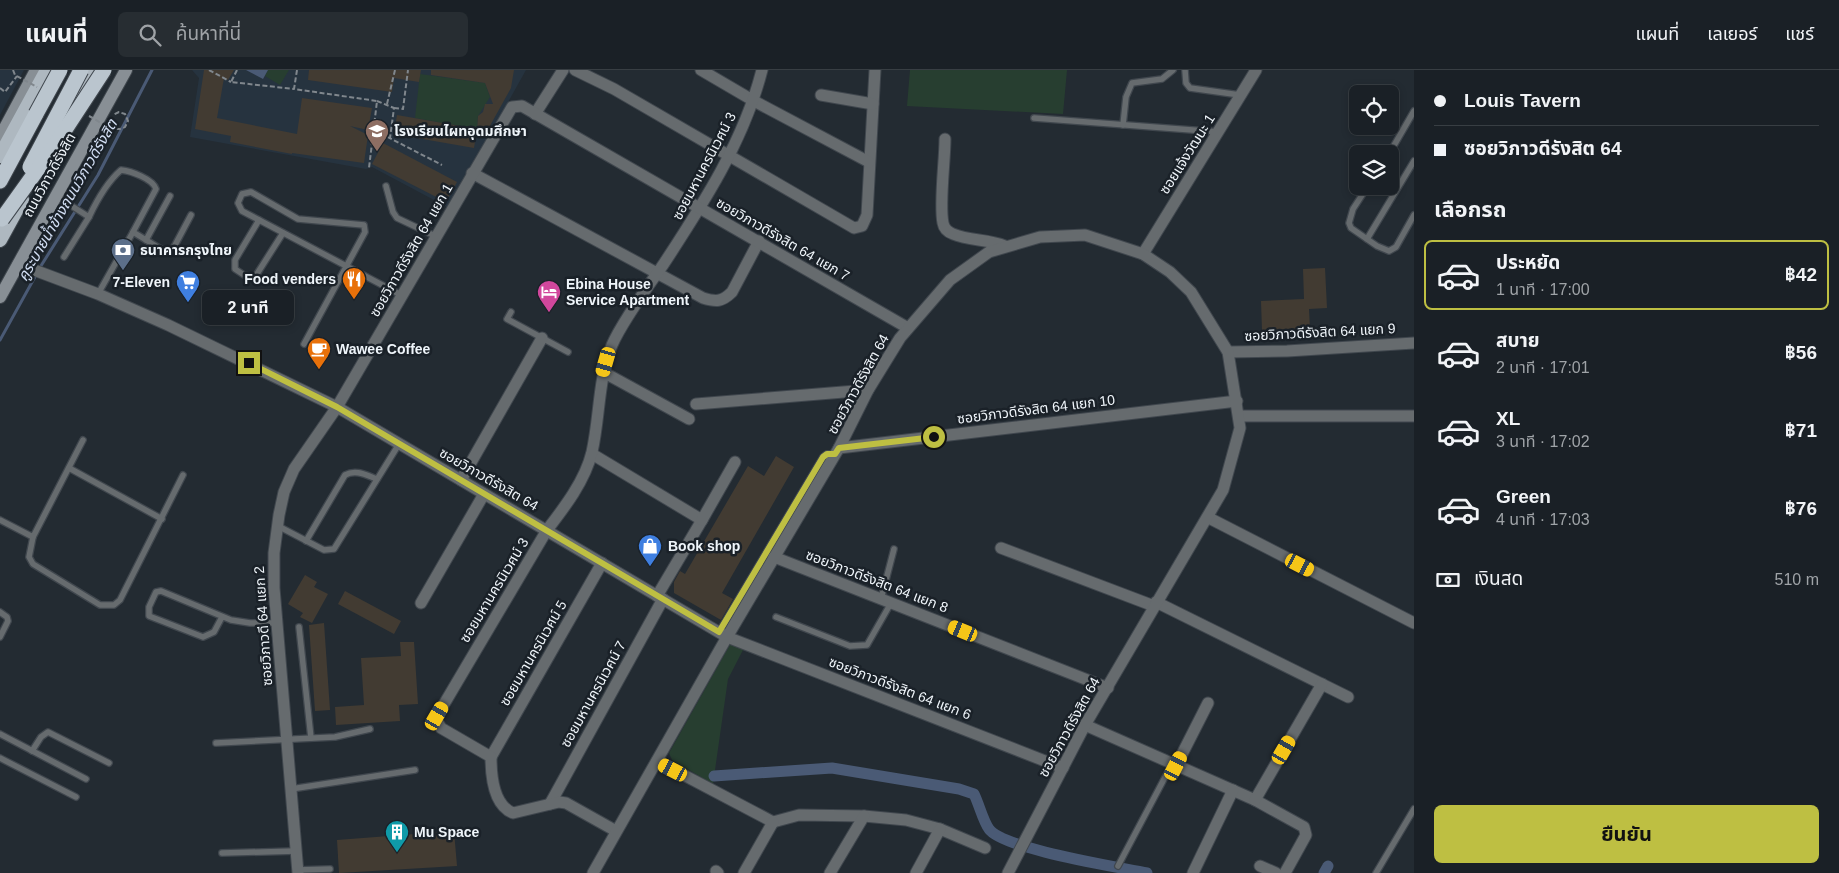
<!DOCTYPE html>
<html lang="th">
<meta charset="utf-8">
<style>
:root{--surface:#1a2026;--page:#272d32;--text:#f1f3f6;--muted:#9fa3a7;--line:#383e43;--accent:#bebf42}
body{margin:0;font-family:Arial,"Noto Sans Thai",sans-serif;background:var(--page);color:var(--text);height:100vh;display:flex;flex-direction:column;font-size:19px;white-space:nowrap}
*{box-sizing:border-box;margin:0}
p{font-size:16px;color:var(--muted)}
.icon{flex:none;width:28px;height:28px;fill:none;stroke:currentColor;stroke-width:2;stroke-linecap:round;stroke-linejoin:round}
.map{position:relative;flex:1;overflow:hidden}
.panel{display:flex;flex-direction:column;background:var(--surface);width:425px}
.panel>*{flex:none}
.top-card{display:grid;align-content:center;height:110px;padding:0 20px;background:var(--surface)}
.buttons{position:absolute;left:1349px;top:15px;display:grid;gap:10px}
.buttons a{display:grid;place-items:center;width:50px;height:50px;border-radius:8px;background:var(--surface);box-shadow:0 2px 8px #0003,0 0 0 1px var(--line);font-size:25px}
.end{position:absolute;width:22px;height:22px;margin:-11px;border:6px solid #bebf42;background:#111;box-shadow:0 0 0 2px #111}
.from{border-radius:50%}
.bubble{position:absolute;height:35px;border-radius:8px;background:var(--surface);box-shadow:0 2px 8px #0003,0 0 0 1px var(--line);font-size:16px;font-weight:700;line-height:35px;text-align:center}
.car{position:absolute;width:15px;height:30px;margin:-15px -8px;border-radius:6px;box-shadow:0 0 4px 1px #0007;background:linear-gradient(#f5c518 24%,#345 0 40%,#f5c518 0 76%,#345 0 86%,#f5c518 0)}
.top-card b{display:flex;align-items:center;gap:18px;height:48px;font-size:19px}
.top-card b+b{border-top:1px solid var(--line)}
.top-card i{width:12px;height:12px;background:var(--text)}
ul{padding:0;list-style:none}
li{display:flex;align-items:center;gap:15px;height:70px;margin:0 10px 8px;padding:0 10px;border:2px solid transparent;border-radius:8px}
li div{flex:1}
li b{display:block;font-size:19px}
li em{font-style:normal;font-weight:700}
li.active{border-color:var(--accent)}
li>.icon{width:45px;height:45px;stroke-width:1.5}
h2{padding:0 20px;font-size:22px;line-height:60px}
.pay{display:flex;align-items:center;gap:12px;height:55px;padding:0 20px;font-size:19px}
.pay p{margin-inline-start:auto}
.action{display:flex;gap:10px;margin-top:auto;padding:10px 20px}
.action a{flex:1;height:58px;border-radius:8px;background:var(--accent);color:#111;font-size:20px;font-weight:700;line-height:58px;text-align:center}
header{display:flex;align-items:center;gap:30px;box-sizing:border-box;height:70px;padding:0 25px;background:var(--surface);border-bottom:1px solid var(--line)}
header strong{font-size:24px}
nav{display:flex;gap:28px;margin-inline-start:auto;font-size:18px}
.search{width:350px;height:45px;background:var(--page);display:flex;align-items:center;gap:12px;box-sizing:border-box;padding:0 18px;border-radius:8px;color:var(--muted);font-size:19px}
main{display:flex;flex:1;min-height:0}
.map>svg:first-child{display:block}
.built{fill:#26333f}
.green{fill:#273e30}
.water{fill:#4a5a75}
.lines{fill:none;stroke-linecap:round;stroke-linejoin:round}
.stream{stroke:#4a5a75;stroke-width:3}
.canal{stroke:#4a5a75;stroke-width:11}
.building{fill:#423b32}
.service-casing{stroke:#40474e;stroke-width:8}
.minor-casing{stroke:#40474e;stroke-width:13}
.secondary-casing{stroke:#40474e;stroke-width:14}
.trunk-casing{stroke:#40474e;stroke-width:16}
.motorway-casing{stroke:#40474e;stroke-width:17}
.path{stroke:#80878d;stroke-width:2;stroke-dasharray:5 2.5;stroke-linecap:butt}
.service{stroke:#666b6e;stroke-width:5.5}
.minor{stroke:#666b6e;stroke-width:11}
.secondary{stroke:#888f95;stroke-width:12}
.trunk{stroke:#aeb8c0;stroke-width:14}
.motorway{stroke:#bac5ce;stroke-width:15}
.motorway-bridge-casing{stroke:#40474e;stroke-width:17;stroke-linecap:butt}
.path-bridge{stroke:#80878d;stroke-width:2;stroke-dasharray:5 2.5;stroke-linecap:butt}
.motorway-bridge{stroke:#bac5ce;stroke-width:15}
.route{stroke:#bebf42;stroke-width:6}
.labels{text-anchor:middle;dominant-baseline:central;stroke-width:5;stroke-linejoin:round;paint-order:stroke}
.poi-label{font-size:14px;font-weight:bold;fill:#eff5fa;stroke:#1a2128;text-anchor:start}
.street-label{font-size:14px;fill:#eff5fa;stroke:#1a2128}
.water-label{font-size:15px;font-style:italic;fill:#d4e0f5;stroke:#1a2128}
</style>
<header>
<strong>แผนที่</strong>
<div class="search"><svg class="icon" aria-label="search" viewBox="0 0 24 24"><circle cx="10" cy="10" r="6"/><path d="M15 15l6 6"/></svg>ค้นหาที่นี่</div>
<nav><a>แผนที่</a><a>เลเยอร์</a><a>แชร์</a></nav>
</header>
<main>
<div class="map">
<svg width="1414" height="803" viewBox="0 0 1414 803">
<rect width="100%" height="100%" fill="#232b32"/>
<g class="built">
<path d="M0,0H24L0,45Z"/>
<path d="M192,0H526L449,138L372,97L366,99L190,67L199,8Z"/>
</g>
<g class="green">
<path d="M268,0H289L280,15L265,6Z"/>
<path d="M910,0H1067L1063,44L907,36Z"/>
<path d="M420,4L485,13L490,27L478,46L477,59L415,48Z"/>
<path d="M731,573L744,578L728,609L713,714L672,690L669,683Z"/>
</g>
<path class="water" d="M246,0H268L263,9Z"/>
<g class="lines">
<g class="stream">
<path d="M39,199L98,105L152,0"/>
<path d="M0,270L36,205"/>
</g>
<g class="canal">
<path d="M714,706L832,698L959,719L974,724C979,734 983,751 989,759C1003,779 1119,797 1147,803"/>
<path d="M1324,803L1328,796"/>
</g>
</g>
<g class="building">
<path d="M204,0H234L228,10L224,8L217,48L297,64L302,28L372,38L368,60L350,56L368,65L364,93L292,83V84L230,72L231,66L195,59Z"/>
<path d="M309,0H421L419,12L394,8L392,22L308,10Z"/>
<path d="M431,0H514L511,18L486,63L477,62L478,46L483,42L485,34H493L485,13L431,5Z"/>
<path d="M397,45L477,59L474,78L394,64Z"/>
<path d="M383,73L457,112L446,132L372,94Z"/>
<path d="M1325,198L1327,238L1309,239L1310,259L1262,261L1261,231L1304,229L1303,199Z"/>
<path d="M776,386L794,397L722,523L733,529L721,550L674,523V512L680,501L685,504L748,396L764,406Z"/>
<path d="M305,505L317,512L314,517L328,524L312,553L300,547L303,543L288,534Z"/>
<path d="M345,521L401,551L394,564L338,534Z"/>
<path d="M324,553L330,640L315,641L309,555Z"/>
<path d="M400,572H414L418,634L399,635L400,651L336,655L335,637L364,635L361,588L401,586Z"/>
<path d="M454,761L457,796L339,803L337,770Z"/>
</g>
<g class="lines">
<g class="service-casing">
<g id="service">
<path d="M1185,0L1186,13L1190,18L1240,25"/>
<path d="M1034,48L1219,62"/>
<path d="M1123,55L1126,27L1132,13L1162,9L1173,0"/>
<path d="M1389,84L1414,41"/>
<path d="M386,116L393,142L397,148L435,166"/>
<path d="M1368,116L1353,139L1349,153L1351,158L1377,176L1389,181L1396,177L1414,145"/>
<path d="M56,126L89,147C97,130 107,112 121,100C131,101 153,109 156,119L133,162L164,181H169L174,177L191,145"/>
<path d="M259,150L235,190V199L244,205L255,207L283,163"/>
<path d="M1367,169L1414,91"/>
<path d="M146,170L170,126"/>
<path d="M64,187L89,147"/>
<path d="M98,224L133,162"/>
<path d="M511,242L507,249L568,282"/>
<path d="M304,274L365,162L364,155L298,149L251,122L242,124L238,133L242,141L403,226"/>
<path d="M69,398L162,449"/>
<path d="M0,450L33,467L83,370"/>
<path d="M278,456L324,480L334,479L399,374"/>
<path d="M33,467L29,487L33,494L100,535H114L120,530L183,405"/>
<path d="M306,471L345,405C356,399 366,405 377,409"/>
<path d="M881,529L894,479"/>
<path d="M0,542L7,547L8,551L0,567"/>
<path d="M222,547L214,562L203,567L149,546V537L156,522L161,521L231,550L250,553H277"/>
<path d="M776,547L850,576L867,575L891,533"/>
<path d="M299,557L311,668"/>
<path d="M719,562L823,387L827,384H835"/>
<path d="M0,664L86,709"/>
<path d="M216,673L335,667L370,659"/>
<path d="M32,681L41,667L48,662L109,693"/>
<path d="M0,688L76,727"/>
<path d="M291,719L415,700"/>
<path d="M222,783L296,781"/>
<path d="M1118,796L1172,694"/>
<path d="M297,800L330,799"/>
<path d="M1376,803L1414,739"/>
</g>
</g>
<g class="minor-casing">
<g id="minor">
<path d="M575,0L614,19L854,158L862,156L867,145L875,0"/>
<path d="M701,0L754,31L869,92"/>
<path d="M821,25L873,34"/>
<path d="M535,44L563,0"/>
<path d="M945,69C945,91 939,134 943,153C944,159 948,162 953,164C969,171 988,169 1005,176"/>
<path d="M472,103L703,228C716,232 722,232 732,222L759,171"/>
<path d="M1143,184L1256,0"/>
<path d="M18,194L98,224L168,255L337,337L727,567L1063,698"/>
<path d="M1228,282L1287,281L1414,273"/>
<path d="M603,302L689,349"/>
<path d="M696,334L868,320"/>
<path d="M1239,346H1414"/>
<path d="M839,378L1237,331"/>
<path d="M592,384L702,450L657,526"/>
<path d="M461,410L542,268"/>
<path d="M1209,448L1414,553"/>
<path d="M702,450L735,392"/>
<path d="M1001,478L1154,536"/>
<path d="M774,487L1108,618"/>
<path d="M1156,532L1348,627"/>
<path d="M421,533L484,424"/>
<path d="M1085,655L1255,730L1304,757L1306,765L1285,803"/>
<path d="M491,687L602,493"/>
<path d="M657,691L773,752L799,745L864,746L906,750L940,759L985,778"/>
<path d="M1176,696L1208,633"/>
<path d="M1255,730L1322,614"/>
<path d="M550,734L663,529"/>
<path d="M616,761L566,733L559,732L513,743C493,735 491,706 491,687L441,658L437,651V646L547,460C564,438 585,411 592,382C600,346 598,309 612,275C622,252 648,216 663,195C703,134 744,71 762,0"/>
<path d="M1260,796L1276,803"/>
<path d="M716,801L718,803"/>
<path d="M298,803L274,518V483L279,445L284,422L294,399L337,337L512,37L522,36L908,258"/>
<path d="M593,803L727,567L839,378L868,320L900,268L950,210L989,182L1040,167L1085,165L1143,184L1170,202L1191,222L1228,282L1240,358L1223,420L1085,655L1008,803"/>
<path d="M744,803L773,752"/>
<path d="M830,803L864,746"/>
<path d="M916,803L940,759"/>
<path d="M1193,803L1233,720"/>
</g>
</g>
<g class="secondary-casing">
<g id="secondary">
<path d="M0,67L36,0"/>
<path d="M0,227L126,0"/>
</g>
</g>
<g class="trunk-casing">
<g id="trunk">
<path d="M73,37L93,0"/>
<path d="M0,86L47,0"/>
<path d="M0,170L22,130"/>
</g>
</g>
<g class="motorway-casing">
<path id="motorway" d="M0,111L36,44"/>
</g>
<g class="path">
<path d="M209,0L231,12"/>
<path d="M237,0L231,12L294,19"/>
<path d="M297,0L294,19L377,31L369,98"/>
<path d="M0,18L5,22L17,6"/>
<path d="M377,31L394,38L390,68"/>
<path d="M387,34L395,0"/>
<path d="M394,38L403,39L408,0"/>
<path d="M374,60L442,95"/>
</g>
<use href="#service" class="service"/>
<use href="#minor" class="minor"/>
<use href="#secondary" class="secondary"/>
<use href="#trunk" class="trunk"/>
<use href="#motorway" class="motorway"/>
<g class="motorway-bridge-casing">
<g id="motorway-bridge">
<path d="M36,44L60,0"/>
<path d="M30,97L81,0"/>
<path d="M2,149L55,75L104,0"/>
</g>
</g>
<g class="path-bridge">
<path d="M13,0L15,5L37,17"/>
<path d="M89,46C99,51 114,64 125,57L128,51L125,44L119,42L113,45"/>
</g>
<use href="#motorway-bridge" class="motorway-bridge"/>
</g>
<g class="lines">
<path class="route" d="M249,293L337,337L719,562L823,387L827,384H835L839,378L934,367"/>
</g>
<defs>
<g id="school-pin" transform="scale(1.25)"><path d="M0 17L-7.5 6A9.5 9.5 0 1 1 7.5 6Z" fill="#8d6e63" stroke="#1a2128"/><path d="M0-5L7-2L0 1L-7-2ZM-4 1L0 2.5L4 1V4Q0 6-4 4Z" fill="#fff"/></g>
<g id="bank-pin" transform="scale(1.25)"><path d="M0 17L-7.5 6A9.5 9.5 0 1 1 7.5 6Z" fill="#5c6f8a" stroke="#1a2128"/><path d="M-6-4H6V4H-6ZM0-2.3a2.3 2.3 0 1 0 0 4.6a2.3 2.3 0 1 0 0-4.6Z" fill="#fff"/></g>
<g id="restaurant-pin" transform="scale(1.25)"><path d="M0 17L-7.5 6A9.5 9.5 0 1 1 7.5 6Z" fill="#e8710a" stroke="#1a2128"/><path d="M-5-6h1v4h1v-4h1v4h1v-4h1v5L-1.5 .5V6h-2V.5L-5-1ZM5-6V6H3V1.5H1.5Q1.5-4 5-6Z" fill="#fff"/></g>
<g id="supermarket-pin" transform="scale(1.25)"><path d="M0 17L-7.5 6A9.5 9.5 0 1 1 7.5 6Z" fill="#3f7fe0" stroke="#1a2128"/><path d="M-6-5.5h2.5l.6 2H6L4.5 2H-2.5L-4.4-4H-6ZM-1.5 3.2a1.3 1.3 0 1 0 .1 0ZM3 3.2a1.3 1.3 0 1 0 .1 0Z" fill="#fff"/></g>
<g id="hotel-pin" transform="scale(1.25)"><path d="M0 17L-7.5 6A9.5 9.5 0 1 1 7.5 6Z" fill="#d1479c" stroke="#1a2128"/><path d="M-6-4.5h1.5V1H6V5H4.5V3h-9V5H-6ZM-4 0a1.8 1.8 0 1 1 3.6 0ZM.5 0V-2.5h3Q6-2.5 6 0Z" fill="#fff"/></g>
<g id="cafe-pin" transform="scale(1.25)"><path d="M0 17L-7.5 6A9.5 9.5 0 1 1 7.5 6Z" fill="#e8710a" stroke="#1a2128"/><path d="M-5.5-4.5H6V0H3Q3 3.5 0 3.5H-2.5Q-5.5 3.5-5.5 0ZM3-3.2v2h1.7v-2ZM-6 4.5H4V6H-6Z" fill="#fff"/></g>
<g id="shop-pin" transform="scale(1.25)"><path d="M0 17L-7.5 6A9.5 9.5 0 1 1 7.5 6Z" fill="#3f7fe0" stroke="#1a2128"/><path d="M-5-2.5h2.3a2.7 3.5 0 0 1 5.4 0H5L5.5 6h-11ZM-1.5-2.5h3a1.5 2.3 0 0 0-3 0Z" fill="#fff"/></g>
<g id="building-pin" transform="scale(1.25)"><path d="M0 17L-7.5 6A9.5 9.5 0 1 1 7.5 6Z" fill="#0f9aa8" stroke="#1a2128"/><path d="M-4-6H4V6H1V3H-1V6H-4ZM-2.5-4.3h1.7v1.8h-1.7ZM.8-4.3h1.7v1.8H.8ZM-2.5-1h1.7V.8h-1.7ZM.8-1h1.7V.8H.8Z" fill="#fff"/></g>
</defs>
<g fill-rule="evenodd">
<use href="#school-pin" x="377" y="61"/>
<use href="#bank-pin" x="123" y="180"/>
<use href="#restaurant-pin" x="354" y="209"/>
<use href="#supermarket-pin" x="188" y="212"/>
<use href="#hotel-pin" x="549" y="222"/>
<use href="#cafe-pin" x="319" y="279"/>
<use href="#shop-pin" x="650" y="476"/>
<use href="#building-pin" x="397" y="762"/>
</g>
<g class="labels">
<g class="poi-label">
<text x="394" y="61">โรงเรียนไผทอุดมศึกษา</text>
<text x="140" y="180">ธนาคารกรุงไทย</text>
<text x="336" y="209" text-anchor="end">Food venders</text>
<text x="170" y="212" text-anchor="end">7-Eleven</text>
<text x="566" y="214">Ebina House<tspan x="566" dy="16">Service Apartment</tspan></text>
<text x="336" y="279">Wawee Coffee</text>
<text x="668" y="476">Book shop</text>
<text x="414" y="762">Mu Space</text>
</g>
<g class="street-label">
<text transform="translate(1187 84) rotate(-58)">ซอยแจ้งวัฒนะ 1</text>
<text transform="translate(704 96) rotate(-62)">ซอยมหานครนิเวศน์ 3</text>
<text transform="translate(49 105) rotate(-61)">ถนนวิภาวดีรังสิต</text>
<text transform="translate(783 169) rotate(30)">ซอยวิภาวดีรังสิต 64 แยก 7</text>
<text transform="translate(411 180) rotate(-60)">ซอยวิภาวดีรังสิต 64 แยก 1</text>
<text transform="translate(1320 262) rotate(-3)">ซอยวิภาวดีรังสิต 64 แยก 9</text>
<text transform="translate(858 314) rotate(-61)">ซอยวิภาวดีรังสิต 64</text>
<text transform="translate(1036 339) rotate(-7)">ซอยวิภาวดีรังสิต 64 แยก 10</text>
<text transform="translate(489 409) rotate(30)">ซอยวิภาวดีรังสิต 64</text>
<text transform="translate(877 511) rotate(21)">ซอยวิภาวดีรังสิต 64 แยก 8</text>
<text transform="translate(494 520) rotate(-59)">ซอยมหานครนิเวศน์ 3</text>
<text transform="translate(263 556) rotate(-94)">ซอยวิภาวดี 64 แยก 2</text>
<text transform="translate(533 583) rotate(-60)">ซอยมหานครนิเวศน์ 5</text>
<text transform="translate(900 618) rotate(21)">ซอยวิภาวดีรังสิต 64 แยก 6</text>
<text transform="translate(593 624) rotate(-61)">ซอยมหานครนิเวศน์ 7</text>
<text transform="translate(1069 657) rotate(-61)">ซอยวิภาวดีรังสิต 64</text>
</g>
<g class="water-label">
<text transform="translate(67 130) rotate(-60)">คูระบายน้ำข้างถนนวิภาวดีรังสิต</text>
</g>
</g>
</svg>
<div class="buttons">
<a><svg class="icon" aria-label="locate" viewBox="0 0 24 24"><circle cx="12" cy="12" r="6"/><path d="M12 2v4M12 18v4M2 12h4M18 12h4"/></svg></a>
<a><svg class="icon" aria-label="layers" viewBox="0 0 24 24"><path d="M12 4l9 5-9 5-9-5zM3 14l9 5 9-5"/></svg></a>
</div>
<i class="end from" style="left:934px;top:367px"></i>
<i class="end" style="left:249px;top:293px"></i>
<div class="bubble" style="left:202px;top:220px;width:92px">2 นาที</div>
<i class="car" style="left:606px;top:292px;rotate:196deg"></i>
<i class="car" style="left:1300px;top:495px;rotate:117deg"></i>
<i class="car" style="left:963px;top:561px;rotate:292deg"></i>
<i class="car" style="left:437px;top:646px;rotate:30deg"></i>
<i class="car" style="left:1284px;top:680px;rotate:30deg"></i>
<i class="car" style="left:1176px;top:696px;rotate:27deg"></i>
<i class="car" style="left:673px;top:700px;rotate:297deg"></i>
</div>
<section class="panel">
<div class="top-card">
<b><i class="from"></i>Louis Tavern</b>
<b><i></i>ซอยวิภาวดีรังสิต 64</b>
</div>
<h2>เลือกรถ</h2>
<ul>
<li class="active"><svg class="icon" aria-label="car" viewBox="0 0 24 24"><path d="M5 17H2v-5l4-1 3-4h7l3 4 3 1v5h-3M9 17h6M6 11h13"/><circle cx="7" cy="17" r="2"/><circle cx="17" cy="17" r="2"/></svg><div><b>ประหยัด</b><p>1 นาที · 17:00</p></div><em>฿42</em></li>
<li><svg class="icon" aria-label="car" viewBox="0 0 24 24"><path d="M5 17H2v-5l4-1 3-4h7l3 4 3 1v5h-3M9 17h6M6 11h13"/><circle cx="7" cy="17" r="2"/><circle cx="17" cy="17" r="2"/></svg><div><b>สบาย</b><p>2 นาที · 17:01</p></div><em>฿56</em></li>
<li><svg class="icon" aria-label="car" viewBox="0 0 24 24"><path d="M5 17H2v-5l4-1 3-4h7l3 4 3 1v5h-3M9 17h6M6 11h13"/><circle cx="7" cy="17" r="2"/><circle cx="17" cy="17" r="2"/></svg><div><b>XL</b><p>3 นาที · 17:02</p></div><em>฿71</em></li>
<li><svg class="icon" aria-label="car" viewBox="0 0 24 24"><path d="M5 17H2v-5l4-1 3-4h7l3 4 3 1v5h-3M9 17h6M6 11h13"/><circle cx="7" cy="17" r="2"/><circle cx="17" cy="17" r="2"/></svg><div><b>Green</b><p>4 นาที · 17:03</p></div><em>฿76</em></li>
</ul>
<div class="pay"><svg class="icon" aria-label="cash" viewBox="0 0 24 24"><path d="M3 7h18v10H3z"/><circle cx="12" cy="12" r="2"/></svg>เงินสด<p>510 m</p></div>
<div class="action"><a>ยืนยัน</a></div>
</section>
</main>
